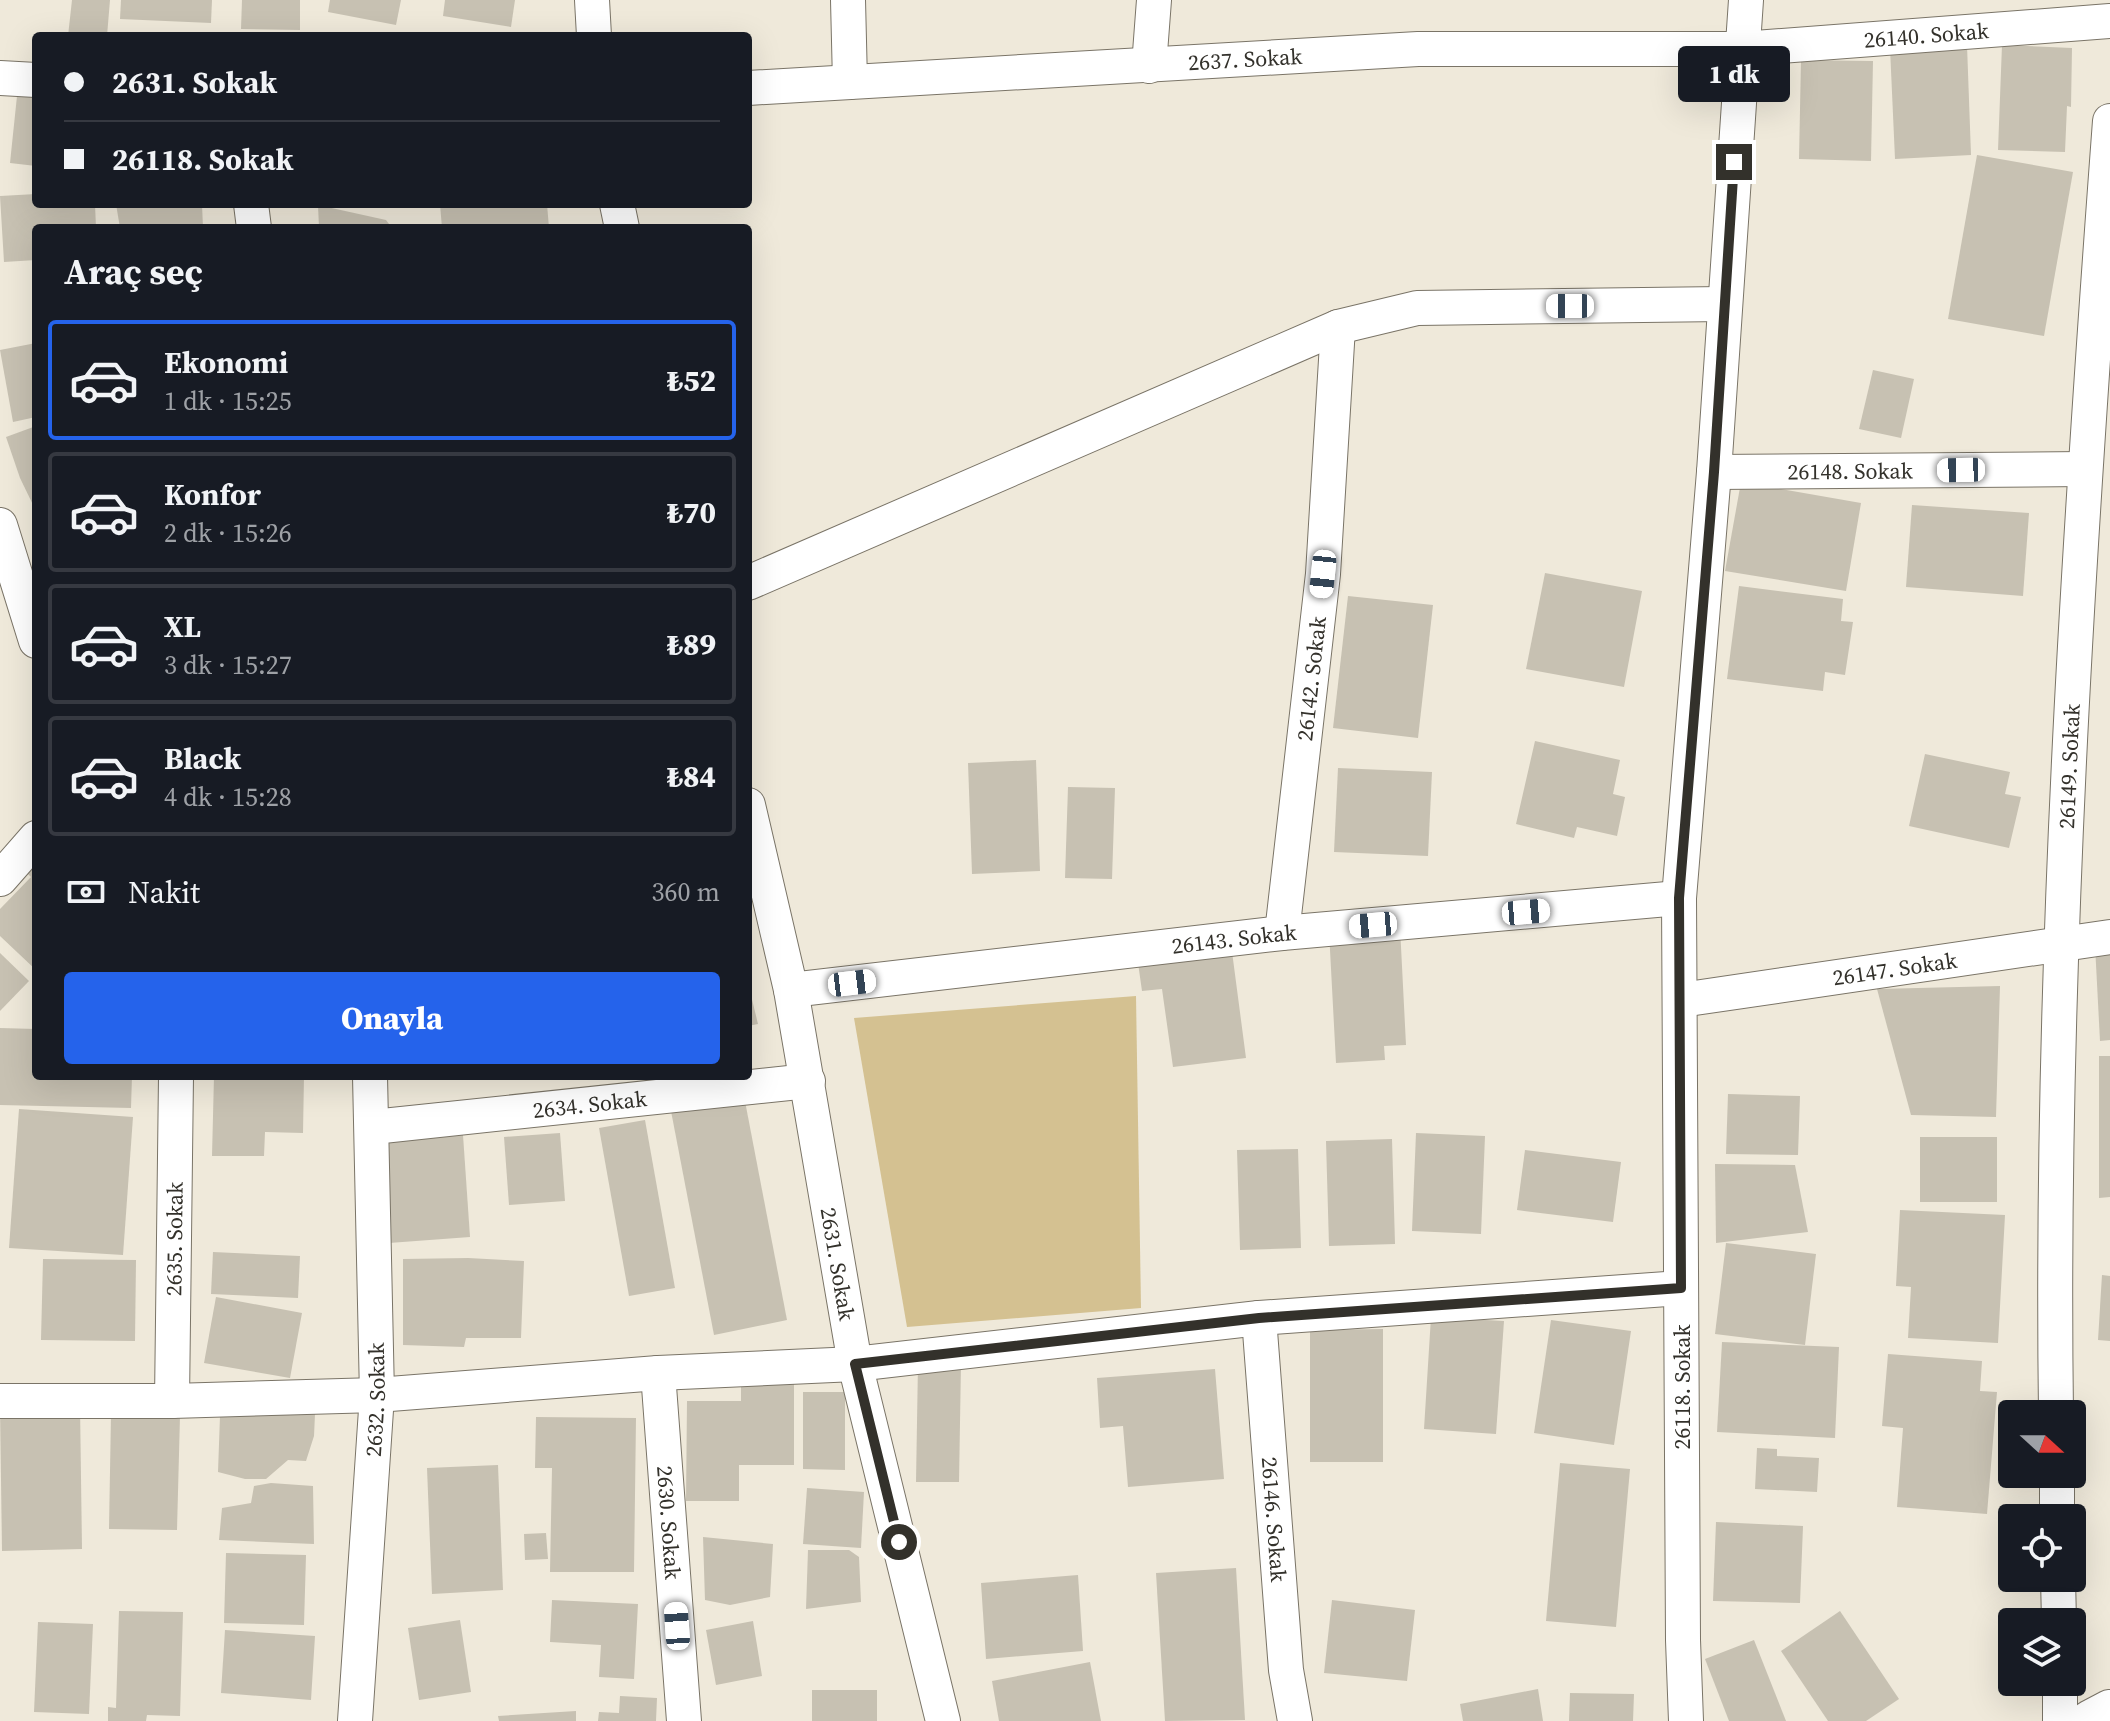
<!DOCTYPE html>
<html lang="tr">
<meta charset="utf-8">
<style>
:root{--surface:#171b24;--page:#20242c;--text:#f1f3f6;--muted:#9ea1a6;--line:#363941;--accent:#2563eb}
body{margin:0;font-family:"Source Serif 4",serif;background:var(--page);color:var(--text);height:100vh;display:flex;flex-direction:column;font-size:30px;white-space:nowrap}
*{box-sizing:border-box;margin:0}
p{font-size:26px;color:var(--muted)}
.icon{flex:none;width:44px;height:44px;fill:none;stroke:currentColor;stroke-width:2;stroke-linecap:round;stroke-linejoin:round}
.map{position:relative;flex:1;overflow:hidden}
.panel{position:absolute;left:32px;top:224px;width:720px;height:856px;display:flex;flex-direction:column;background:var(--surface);border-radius:8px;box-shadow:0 8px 32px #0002}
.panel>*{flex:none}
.guide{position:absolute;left:32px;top:32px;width:720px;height:176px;border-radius:8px;box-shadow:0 8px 32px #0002;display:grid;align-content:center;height:176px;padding:0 32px;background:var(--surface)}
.needle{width:52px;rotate:111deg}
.fabs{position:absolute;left:1998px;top:1400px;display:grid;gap:16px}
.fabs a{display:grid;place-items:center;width:88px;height:88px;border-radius:8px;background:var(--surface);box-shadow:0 8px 32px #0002;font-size:40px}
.end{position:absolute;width:36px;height:36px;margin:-18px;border:10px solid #33312b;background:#fff;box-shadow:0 0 0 4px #fff}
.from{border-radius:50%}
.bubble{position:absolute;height:56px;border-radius:8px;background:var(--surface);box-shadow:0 8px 32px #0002;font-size:26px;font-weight:800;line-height:56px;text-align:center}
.car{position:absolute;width:24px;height:48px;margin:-24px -12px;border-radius:10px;box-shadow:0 0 6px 2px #0007;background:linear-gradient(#fff 24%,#345 0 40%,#fff 0 76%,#345 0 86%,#fff 0)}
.guide b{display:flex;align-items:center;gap:28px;height:76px;font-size:30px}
.guide b+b{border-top:2px solid var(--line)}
.guide i{width:20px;height:20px;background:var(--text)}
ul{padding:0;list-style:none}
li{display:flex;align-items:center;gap:24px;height:120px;margin:0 16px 12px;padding:0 16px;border:4px solid var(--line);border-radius:8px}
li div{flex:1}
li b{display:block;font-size:30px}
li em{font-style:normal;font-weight:800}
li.current{border-color:var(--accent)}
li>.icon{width:72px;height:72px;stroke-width:1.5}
h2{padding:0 32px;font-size:36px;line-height:96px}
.pay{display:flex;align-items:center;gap:20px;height:88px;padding:0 32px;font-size:30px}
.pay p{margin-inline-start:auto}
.primary-button{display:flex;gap:16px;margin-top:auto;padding:16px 32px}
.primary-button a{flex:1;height:92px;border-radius:8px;background:var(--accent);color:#fff;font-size:32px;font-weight:800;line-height:92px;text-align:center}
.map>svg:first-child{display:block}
.green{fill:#d4c191}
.building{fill:#c7c1b2}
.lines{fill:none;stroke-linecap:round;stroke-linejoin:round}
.minor-casing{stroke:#7a7467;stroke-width:36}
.tertiary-casing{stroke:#7a7467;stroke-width:44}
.minor{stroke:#fff;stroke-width:34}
.tertiary{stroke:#fff;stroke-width:42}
.route{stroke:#33312b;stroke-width:10}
.labels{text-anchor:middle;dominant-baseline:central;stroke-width:8;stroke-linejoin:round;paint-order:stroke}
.street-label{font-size:22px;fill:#33312b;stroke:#fff}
</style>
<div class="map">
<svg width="2110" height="1721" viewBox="0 0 2110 1721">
<rect width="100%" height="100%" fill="#efe9da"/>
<path class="green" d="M1136,996L1141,1308L907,1327L854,1018Z"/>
<g class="building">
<path d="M72,0H110L107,36H68Z"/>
<path d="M121,0H212L211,23L120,19Z"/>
<path d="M242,0H300V30L241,29Z"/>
<path d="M330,0H401L396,25L328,12Z"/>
<path d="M445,0H515L511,27L443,16Z"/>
<path d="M1967,45L1971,155L1895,159L1890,48Z"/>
<path d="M2002,45L2072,48L2071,107L2067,106L2065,152L1998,150Z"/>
<path d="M1801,60L1873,61L1871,161L1799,159Z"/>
<path d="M17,96L36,97V166L10,163Z"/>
<path d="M1977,155L2073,172L2044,336L1948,319Z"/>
<path d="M36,194V204H95L96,228H36V260L4,262L0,196Z"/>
<path d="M116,204H202L203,228H120Z"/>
<path d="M440,204H547L549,228H442Z"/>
<path d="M318,205L386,220L392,228H319Z"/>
<path d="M36,343V417L13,422L0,350Z"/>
<path d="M1873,370L1914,379L1901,438L1859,429Z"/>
<path d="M36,426V511L20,478L6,437Z"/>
<path d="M1741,482L1861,503L1846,591L1725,571Z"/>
<path d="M1912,505L2029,513L2023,596L1906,587Z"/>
<path d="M1545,573L1642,591L1624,687L1526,669Z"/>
<path d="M1739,586L1843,599L1841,621L1853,622L1845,675L1825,672L1823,691L1727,679Z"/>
<path d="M1348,596L1433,605L1418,738L1333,728Z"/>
<path d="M1535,741L1620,760L1613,794L1625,797L1617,836L1577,827L1574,838L1516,824Z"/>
<path d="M1925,754L2010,772L2005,794L2021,797L2009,848L1909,826Z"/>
<path d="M1036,760L1040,871L972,874L968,763Z"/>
<path d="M1338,768L1432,772L1428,856L1334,852Z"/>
<path d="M1068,787L1115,788L1112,879L1065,878Z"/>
<path d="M36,846V970L0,936V909L31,877L18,864Z"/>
<path d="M1400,927L1406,1045L1384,1046L1385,1060L1336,1063L1329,931Z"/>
<path d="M1231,944L1246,1058L1173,1067L1162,989L1142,991L1137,956Z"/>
<path d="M2095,945H2110V1040L2100,1041Z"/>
<path d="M0,953L29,981L0,1011Z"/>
<path d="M748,983L758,1024L748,1026Z"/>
<path d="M2000,986L1996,1117L1911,1115L1877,989Z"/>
<path d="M0,1028L36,1029V1076H132L131,1108L0,1105Z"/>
<path d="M2099,1056H2110V1197L2099,1198Z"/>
<path d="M214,1076H304L303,1133L265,1132L264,1156H212Z"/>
<path d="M1728,1094L1800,1096L1798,1155L1726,1154Z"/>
<path d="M744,1096L787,1320L714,1335L671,1111Z"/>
<path d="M19,1109L133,1117L123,1255L9,1248Z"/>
<path d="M645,1120L675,1288L629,1296L599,1128Z"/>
<path d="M560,1133L565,1201L509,1205L504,1137Z"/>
<path d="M1416,1133L1485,1136L1481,1234L1412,1231Z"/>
<path d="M463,1135L470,1237L389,1243L383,1140Z"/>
<rect x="1920" y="1137" width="77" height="65"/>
<path d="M1392,1139L1395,1244L1329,1246L1326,1141Z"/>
<path d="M1298,1149L1301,1248L1240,1250L1237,1150Z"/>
<path d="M1525,1150L1621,1162L1613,1222L1517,1210Z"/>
<path d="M1715,1164L1795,1165L1808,1232L1716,1243Z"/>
<path d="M1900,1210L2005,1215L1998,1343L1908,1338L1911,1287L1896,1286Z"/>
<path d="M1726,1243L1816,1254L1805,1345L1715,1334Z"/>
<path d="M213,1252L300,1256L298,1298L211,1294Z"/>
<path d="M468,1258L524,1261L521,1338H466L464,1347L403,1345V1259Z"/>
<path d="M43,1259L136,1260L135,1341L41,1340Z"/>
<path d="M2102,1275L2110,1276V1341L2098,1340Z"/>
<path d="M216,1297L302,1313L290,1378L204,1363Z"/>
<path d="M1431,1317L1504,1321L1496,1434L1424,1429Z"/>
<path d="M1551,1320L1631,1331L1614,1445L1534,1433Z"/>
<path d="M1383,1329V1462H1310V1330Z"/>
<path d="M1722,1342L1839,1347L1835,1438L1717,1432Z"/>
<path d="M1888,1354L1982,1361L1980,1391L1997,1392L1987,1514L1897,1507L1903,1428L1882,1426Z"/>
<path d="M918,1363H961L959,1482H916Z"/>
<path d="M1215,1369L1224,1479L1128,1487L1123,1426L1100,1428L1097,1378Z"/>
<path d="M741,1378H794V1465H739V1501H686L687,1401H741Z"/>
<path d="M803,1392H845V1470L803,1469Z"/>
<path d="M80,1405L82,1549L2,1551L0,1407Z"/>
<path d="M111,1414L180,1416L177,1530L109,1529Z"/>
<path d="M315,1414L314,1436L306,1461L288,1460L266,1479H245L218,1472L220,1416Z"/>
<path d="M536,1417L636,1418L634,1572H550L552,1468H535Z"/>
<path d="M1757,1448L1777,1449V1456L1819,1458L1817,1492L1755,1489Z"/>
<path d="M1560,1463L1630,1469L1616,1627L1546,1621Z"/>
<path d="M498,1465L503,1590L432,1594L427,1468Z"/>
<path d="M271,1483L313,1486L314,1544L219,1540L222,1508L251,1503L254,1486Z"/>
<path d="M807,1488L864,1492L861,1548L803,1544Z"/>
<path d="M1716,1522L1803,1526L1800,1603L1713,1601Z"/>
<path d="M546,1533L548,1559L525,1560L524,1534Z"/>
<path d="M703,1537L773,1544L770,1597L730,1605L705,1600Z"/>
<path d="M808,1550H849L859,1557L861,1602L806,1609Z"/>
<path d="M226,1553L306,1555L304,1625L224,1623Z"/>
<path d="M1236,1568L1245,1720L1165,1721L1156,1573Z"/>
<path d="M1078,1575L1083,1651L986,1659L981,1583Z"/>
<path d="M552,1600L638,1604L634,1679L599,1677L601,1645L550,1642Z"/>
<path d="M1332,1600L1415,1610L1407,1681L1324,1673Z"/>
<path d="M119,1611L183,1612L180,1716L147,1715L146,1721H108V1707L116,1708Z"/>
<path d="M1840,1611L1899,1699L1866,1721H1828L1781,1651Z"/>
<path d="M460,1620L471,1692L419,1700L408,1628Z"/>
<path d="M753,1621L762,1676L716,1685L706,1630Z"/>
<path d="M38,1622L93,1624L89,1714L34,1712Z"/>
<path d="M225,1630L315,1636L311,1700L221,1693Z"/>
<path d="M1754,1640L1786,1721H1729L1705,1659Z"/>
<path d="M1090,1662L1101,1721H999L992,1681Z"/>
<path d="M1538,1689L1543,1721H1463L1460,1704Z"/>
<rect x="812" y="1690" width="65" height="31"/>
<path d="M1570,1693L1634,1694L1633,1721H1569Z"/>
<path d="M620,1696L657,1698L656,1721H598L599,1712L619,1713Z"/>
<path d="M576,1711V1721H499L498,1716Z"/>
</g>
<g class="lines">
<g class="minor-casing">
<g id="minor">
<path d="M592,0L594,36"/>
<path d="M848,0L850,82"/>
<path d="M1149,66L1154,0"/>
<path d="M0,78L36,80"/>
<path id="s1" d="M748,88L1418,49H1742L2110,21"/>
<path d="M251,204L254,228"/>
<path d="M617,204L622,228"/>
<path id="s2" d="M1714,472L2084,469"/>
<path d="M0,525L36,641"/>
<path d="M748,583L1338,327L1417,308L1723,304"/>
<path id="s3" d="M748,805L791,990L855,1364L943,1721"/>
<path d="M0,879L36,838"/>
<path id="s4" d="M1282,933L1323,574L1338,327"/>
<path id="s5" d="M791,990L1282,933L1679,898"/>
<path id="s6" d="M1681,1000L2110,937"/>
<path id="s7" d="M373,1127L808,1081"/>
<path id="s8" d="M1259,1318L1286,1670L1295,1721"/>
<path id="s9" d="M658,1373L684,1721"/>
<path d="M0,1401H172L377,1395L658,1373L855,1364L1259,1318L1681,1288"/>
<path id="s10" d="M172,1401L176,1076"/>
<path id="s11" d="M2056,1414C2050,982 2078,551 2110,121"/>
<path d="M2057,1474V1518"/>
<path d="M2058,1578L2059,1622"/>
<path d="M2060,1682V1721"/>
<path id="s12" d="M355,1721L377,1395L370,1076"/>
<path d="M1686,1721L1683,1640L1679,898L1714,472L1746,0"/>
</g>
</g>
<g class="tertiary-casing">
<path id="tertiary" d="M2091,1721L2110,1711"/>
</g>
<use href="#minor" class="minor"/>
<use href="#tertiary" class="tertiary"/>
</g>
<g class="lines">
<path class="route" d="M899,1542L855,1364L1259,1318L1681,1288L1679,898L1714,472L1734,162"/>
</g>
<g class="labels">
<g class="street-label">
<text stroke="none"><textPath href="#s1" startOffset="1180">26140. Sokak</textPath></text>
<text stroke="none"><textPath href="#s1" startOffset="498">2637. Sokak</textPath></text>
<text stroke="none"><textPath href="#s2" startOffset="136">26148. Sokak</textPath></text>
<text stroke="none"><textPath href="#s4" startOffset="256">26142. Sokak</textPath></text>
<text stroke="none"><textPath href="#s11" startOffset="648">26149. Sokak</textPath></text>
<text stroke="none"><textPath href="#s5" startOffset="446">26143. Sokak</textPath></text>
<text stroke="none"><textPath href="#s6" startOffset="216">26147. Sokak</textPath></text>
<text stroke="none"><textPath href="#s7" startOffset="218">2634. Sokak</textPath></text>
<text stroke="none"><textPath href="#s10" startOffset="162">2635. Sokak</textPath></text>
<text stroke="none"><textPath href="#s3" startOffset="468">2631. Sokak</textPath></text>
<text transform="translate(1682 1387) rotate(-90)">26118. Sokak</text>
<text stroke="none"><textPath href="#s12" startOffset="322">2632. Sokak</textPath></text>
<text stroke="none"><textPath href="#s8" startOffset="202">26146. Sokak</textPath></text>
<text stroke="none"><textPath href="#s9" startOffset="150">2630. Sokak</textPath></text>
</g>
</g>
</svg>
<div class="fabs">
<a><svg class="needle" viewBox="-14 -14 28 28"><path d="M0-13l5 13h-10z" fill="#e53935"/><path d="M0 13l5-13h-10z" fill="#9ea1a6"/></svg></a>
<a><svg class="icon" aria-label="locate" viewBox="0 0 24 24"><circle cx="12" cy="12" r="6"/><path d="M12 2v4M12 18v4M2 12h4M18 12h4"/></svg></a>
<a><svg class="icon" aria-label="layers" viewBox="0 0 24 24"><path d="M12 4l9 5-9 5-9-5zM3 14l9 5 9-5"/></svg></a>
</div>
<i class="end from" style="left:899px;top:1542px"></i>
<i class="end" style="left:1734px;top:162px"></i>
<div class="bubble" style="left:1678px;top:46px;width:112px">1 dk</div>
<i class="car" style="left:1570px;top:306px;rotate:270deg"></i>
<i class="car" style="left:1961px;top:470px;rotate:269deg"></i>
<i class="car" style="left:1323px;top:574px;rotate:186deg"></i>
<i class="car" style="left:1526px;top:912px;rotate:85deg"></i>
<i class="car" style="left:1373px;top:925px;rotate:265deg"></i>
<i class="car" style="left:852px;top:983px;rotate:83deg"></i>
<i class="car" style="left:677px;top:1626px;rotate:356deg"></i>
<div class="guide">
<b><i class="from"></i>2631. Sokak</b>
<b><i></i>26118. Sokak</b>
</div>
<section class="panel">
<h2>Araç seç</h2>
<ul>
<li class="current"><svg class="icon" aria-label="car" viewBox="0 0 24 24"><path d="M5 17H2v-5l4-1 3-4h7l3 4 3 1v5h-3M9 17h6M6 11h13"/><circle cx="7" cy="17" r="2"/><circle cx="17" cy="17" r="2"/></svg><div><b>Ekonomi</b><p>1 dk · 15:25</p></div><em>₺52</em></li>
<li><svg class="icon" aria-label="car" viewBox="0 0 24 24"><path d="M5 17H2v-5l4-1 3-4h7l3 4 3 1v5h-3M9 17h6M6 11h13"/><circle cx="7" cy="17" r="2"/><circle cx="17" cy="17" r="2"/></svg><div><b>Konfor</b><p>2 dk · 15:26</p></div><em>₺70</em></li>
<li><svg class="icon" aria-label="car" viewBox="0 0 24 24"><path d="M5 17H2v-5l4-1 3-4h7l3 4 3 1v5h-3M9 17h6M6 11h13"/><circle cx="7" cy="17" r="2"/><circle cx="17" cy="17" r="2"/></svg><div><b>XL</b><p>3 dk · 15:27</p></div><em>₺89</em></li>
<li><svg class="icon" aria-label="car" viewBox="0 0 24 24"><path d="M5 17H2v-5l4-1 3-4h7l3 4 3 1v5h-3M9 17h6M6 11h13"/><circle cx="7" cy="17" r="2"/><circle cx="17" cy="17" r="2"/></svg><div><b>Black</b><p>4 dk · 15:28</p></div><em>₺84</em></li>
</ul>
<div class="pay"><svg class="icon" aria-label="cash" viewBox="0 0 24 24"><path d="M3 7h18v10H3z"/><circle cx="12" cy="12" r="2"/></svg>Nakit<p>360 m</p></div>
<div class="primary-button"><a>Onayla</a></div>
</section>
</div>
